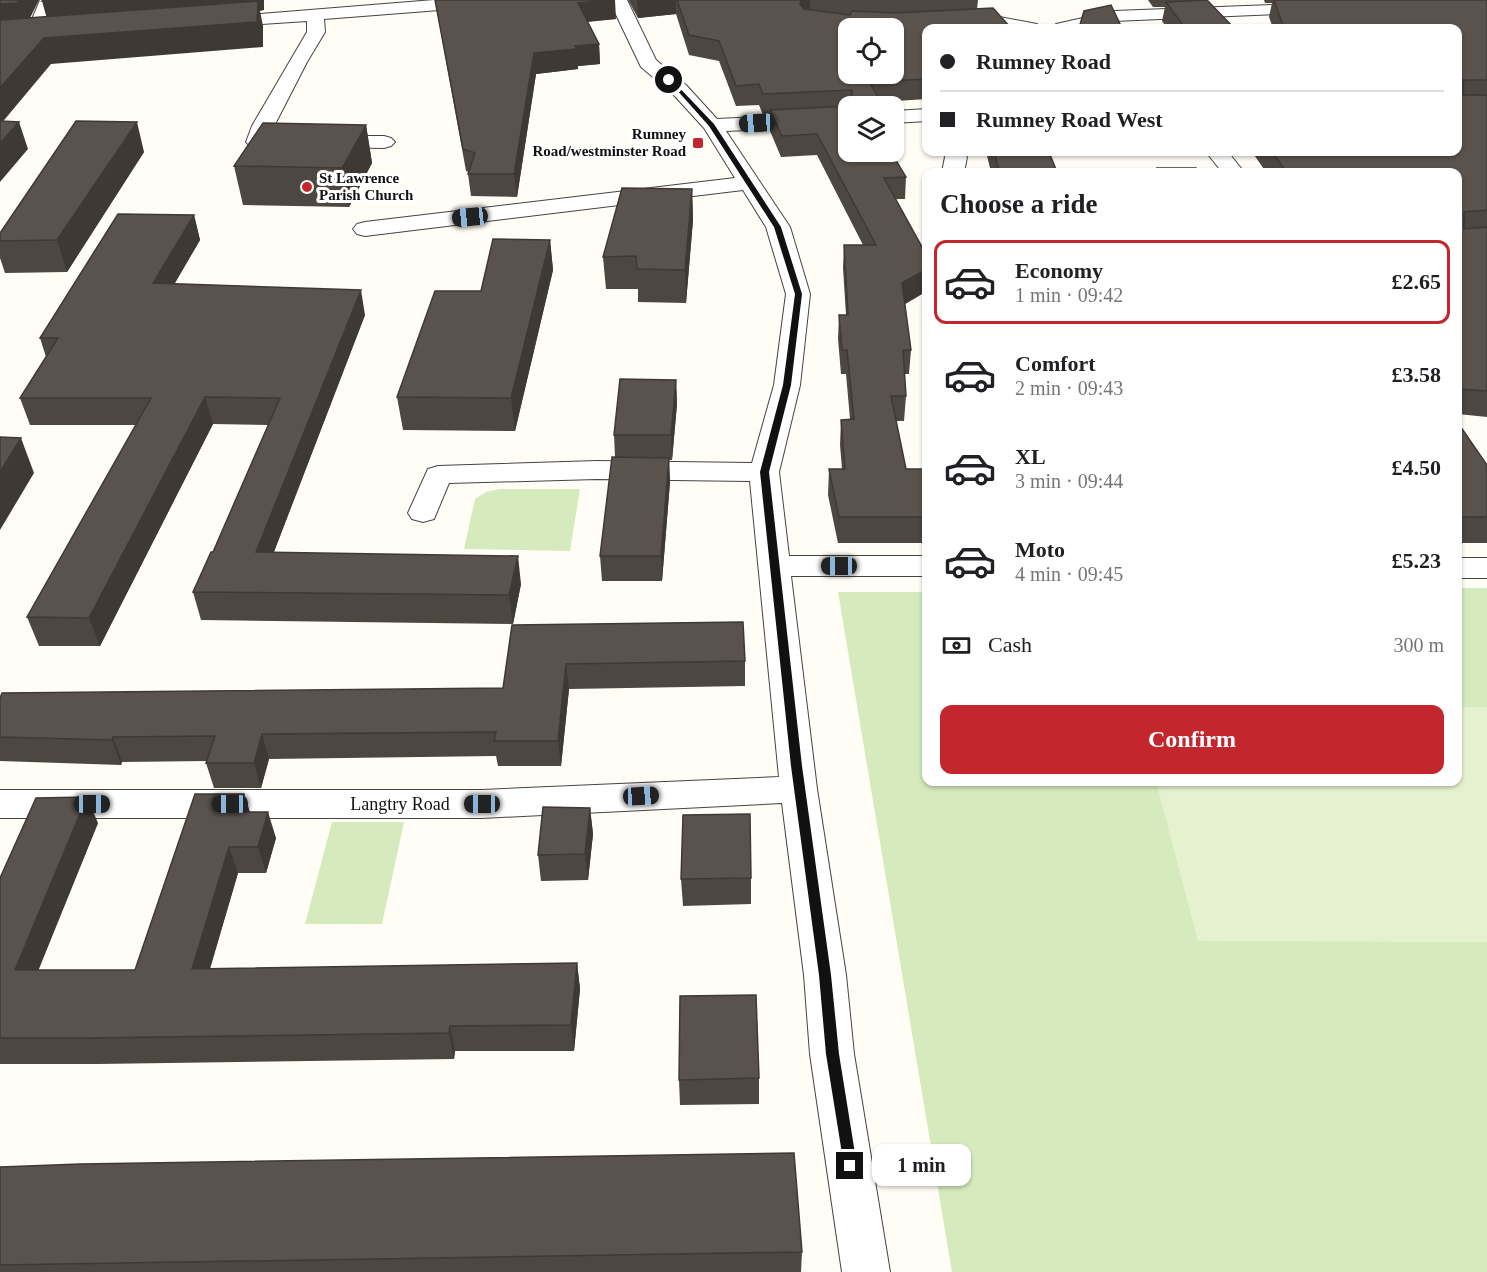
<!DOCTYPE html>
<meta charset="utf-8">
<style>
:root{--surface:#fff;--page:#f6f6f6;--text:#202124;--muted:#757577;--line:#e0e0e0;--accent:#c4262e}
body{margin:0;font-family:"Times New Roman",serif;background:var(--page);color:var(--text);height:100vh;display:flex;flex-direction:column;font-size:22px;white-space:nowrap}
*{box-sizing:border-box;margin:0}
p{font-size:20px;color:var(--muted)}
.icon{flex:none;width:33px;height:33px;fill:none;stroke:currentColor;stroke-width:2;stroke-linecap:round;stroke-linejoin:round}
.map{position:relative;flex:1;overflow:hidden}
.side{position:absolute;left:922px;top:168px;width:540px;height:618px;display:flex;flex-direction:column;background:var(--surface);border-radius:12px;box-shadow:0 2px 4px #0004}
.side>*{flex:none}
.hud{position:absolute;left:922px;top:24px;width:540px;height:132px;border-radius:12px;box-shadow:0 2px 4px #0004;display:grid;align-content:center;height:132px;padding:0 18px;background:var(--surface)}
.buttons{position:absolute;left:838px;top:18px;display:grid;gap:12px}
.buttons a{display:grid;place-items:center;width:66px;height:66px;border-radius:12px;background:var(--surface);box-shadow:0 2px 4px #0004;font-size:30px}
.end{position:absolute;width:27px;height:27px;margin:-14px;border:8px solid #111;background:#fff;box-shadow:0 0 0 3px #fff}
.from{border-radius:50%}
.bubble{position:absolute;height:42px;border-radius:12px;background:var(--surface);box-shadow:0 2px 4px #0004;font-size:20px;font-weight:600;line-height:42px;text-align:center}
.car{position:absolute;width:18px;height:36px;margin:-18px -9px;border-radius:8px;box-shadow:0 0 4px 2px #0007;background:linear-gradient(#222 24%,#8ab4d8 0 40%,#222 0 76%,#8ab4d8 0 86%,#222 0)}
.hud b{display:flex;align-items:center;gap:21px;height:57px;font-size:22px}
.hud b+b{border-top:2px solid var(--line)}
.hud i{width:15px;height:15px;background:var(--text)}
ul{padding:0;list-style:none}
li{display:flex;align-items:center;gap:18px;height:84px;margin:0 12px 9px;padding:0 6px;border:3px solid transparent;border-radius:12px}
li div{flex:1}
li b{display:block;font-size:22px}
li em{font-style:normal;font-weight:600}
li.on{border-color:var(--accent)}
li>.icon{width:54px;height:54px;stroke-width:1.5}
h2{padding:0 18px;font-size:27px;line-height:72px}
.pay{display:flex;align-items:center;gap:15px;height:66px;padding:0 18px;font-size:22px}
.pay p{margin-inline-start:auto}
.action{display:flex;gap:12px;margin-top:auto;padding:12px 18px}
.action a{flex:1;height:69px;border-radius:12px;background:var(--accent);color:#fff;font-size:24px;font-weight:600;line-height:69px;text-align:center}
.map>svg:first-child{display:block}
.green{fill:#d5ebbd}
.pitch{fill:#e6f2cf}
.lines{fill:none;stroke-linecap:round;stroke-linejoin:round}
.minor-casing{stroke:#444;stroke-width:2}
.minor{fill:#fff;fill-rule:evenodd}
.wall{fill:#4d4742}
.shaded-wall{fill:#3f3936}
.building{fill:#5a524d;stroke:#3f3936;stroke-width:1.5;fill-rule:evenodd}
.route{fill:#111}
.poi-dot{fill:#c4262e;stroke:#fff;stroke-width:2}
.labels{text-anchor:middle;dominant-baseline:central;stroke-width:6;stroke-linejoin:round;paint-order:stroke}
.far-poi-label{font-size:15px;font-weight:bold;fill:#111;stroke:#fff;text-anchor:end}
.street-label{font-size:18px;fill:#111;stroke:#fff}
</style>
<div class="map">
<svg width="1487" height="1272" viewBox="0 0 1487 1272">
<rect width="100%" height="100%" fill="#fffdf5"/>
<g class="green">
<path d="M499,489H580L570,551L464,549L475,499L486,492Z"/>
<path d="M1458,588H1487V1272H952L838,592H927V782H1458Z"/>
<path d="M332,822H404L382,924H305Z"/>
</g>
<path class="pitch" d="M1458,707H1487V942L1198,941L1156,782H1458Z"/>
<g class="lines">
<g class="minor-casing">
<g id="minor">
<path d="M40,0H58L43,36L41,40H27L25,36Z"/>
<path d="M434,0H513L510,4L504,5L324,19L325,32L307,62L269,136H384L391,138L395,142L391,146L384,148L250,146L246,142L252,126L307,32V21L217,27L211,26L208,22L211,18Z"/>
<path d="M609,0H627L656,60L686,85L717,119L849,113V125L726,131L790,227L810,294L800,385L779,472L789,556H927V576H791L817,789L846,975L854,1054L890,1272H842L810,1054L804,975L782,803L482,818H0V790H482L779,777L750,481L597,479L449,483L434,519L423,522L412,519L408,513L428,469L438,466L597,461L752,463L774,385L786,294L766,227L743,190L365,236L357,234L353,229L357,224L365,222L735,178L704,128L672,93L641,67Z"/>
<path d="M1295,4L1301,5L1304,9L1301,13L1114,21L1084,28H1053L1056,24L1114,11Z"/>
<path d="M984,14L1037,24L1040,28L961,25L955,24L952,20L955,16Z"/>
<path d="M927,109V121L894,123V111Z"/>
<path d="M943,152H963L967,157L964,172H942L945,157Z"/>
<path d="M1206,152H1228L1244,172H1222Z"/>
<rect x="1458" y="558" width="29" height="20"/>
</g>
</g>
<use href="#minor" class="minor"/>
</g>
<g class="wall">
<path d="M435,0L616,19L588,22L599,44L600,64L578,66V69L536,74L517,197L471,196L468,174L469,172L466,171Z"/>
<path d="M628,0H978L977,9L927,28V99L881,102L849,106L906,177L905,199H896L927,256V291L905,304L911,350L909,374H904L906,396L904,421H896L906,469H927V543H838L828,495L829,469H842L840,445L841,420L850,419L846,374H841L838,339L839,315H846L843,268L844,245H863L817,155L781,157L770,131V114L763,115L759,105L736,106L719,61L689,55L676,14L638,18Z"/>
<path d="M1148,0H1192L1234,28H1167L1162,21L1165,7H1153Z"/>
<path d="M1264,0H1487V417L1458,414V172H1266L1252,152H1458V28H1273L1269,17L1272,3H1265Z"/>
<path d="M894,124L897,129L896,151H894Z"/>
<path d="M366,125L372,163L349,207L243,205L234,166Z"/>
<path d="M144,152L67,272L5,273L0,258V233Z"/>
<path d="M986,152H1049L1057,172H991Z"/>
<path d="M1121,152H1171L1170,156H1123Z"/>
<path d="M692,189L693,220L686,303L638,302V289H606L603,257Z"/>
<path d="M194,215L200,240L174,284L365,315L274,552L521,584L513,624L201,620L193,592L213,552L268,425L213,424L100,646H39L27,617L136,425H30L20,398L46,357L40,338Z"/>
<path d="M550,240L553,270L515,431L403,430L397,397L481,291Z"/>
<path d="M676,380L677,404L672,460H669L670,482L662,581H602L600,556L615,457L614,435Z"/>
<path d="M1458,423L1487,465V543H1458Z"/>
<path d="M512,625L745,661V686L569,689L561,766H498L496,756L269,759L261,788H214L206,763L207,761L122,762L121,765L0,761V698L503,688Z"/>
<path d="M244,794L250,812L276,838L266,873H238L210,969L577,963L580,989L574,1051H455L454,1059L98,1064H0V878L98,823L38,970H135Z"/>
<path d="M590,808L593,834L588,880L541,881L538,855Z"/>
<path d="M751,878V904L683,906L681,879Z"/>
<path d="M759,1078V1104L680,1105L679,1080Z"/>
<path d="M0,1167L802,1252L801,1272H0Z"/>
</g>
<g class="shaded-wall">
<path d="M19,0H39L25,28L0,30V4Z"/>
<path d="M62,0H264V10L260,11L263,26V47L51,64L0,125V88L49,26L42,1Z"/>
<path d="M615,0L616,19L579,22L578,3Z"/>
<path d="M637,0H676V14L638,18Z"/>
<path d="M801,0H810V15L800,4Z"/>
<path d="M599,44L600,64L578,66V69L536,74L517,197L514,174L534,53L575,46Z"/>
<path d="M19,122L28,149L0,182V143Z"/>
<path d="M137,122L144,152L67,272L57,240Z"/>
<path d="M366,125L372,163L349,207L342,168Z"/>
<path d="M692,189L693,220L686,303L685,270Z"/>
<path d="M194,215L200,240L160,309L153,283Z"/>
<path d="M550,240L553,270L515,431L511,398Z"/>
<path d="M927,269V291L900,307L902,283Z"/>
<path d="M361,290L365,315L263,580L256,552Z"/>
<path d="M676,380L677,404L672,460L671,435Z"/>
<path d="M205,397L213,424L100,646L89,618Z"/>
<path d="M21,438L34,473L0,530V472Z"/>
<path d="M669,458L670,482L662,581L661,556Z"/>
<path d="M518,556L521,584L513,624L509,595Z"/>
<path d="M566,664L569,689L561,766L558,741Z"/>
<path d="M262,734L269,759L261,788L254,763Z"/>
<path d="M113,737L122,762L121,765L112,740Z"/>
<path d="M244,794L252,820L239,812Z"/>
<path d="M87,797L98,823L28,996L15,970Z"/>
<path d="M590,808L593,834L588,880L585,854Z"/>
<path d="M268,812L276,838L266,873L258,847Z"/>
<path d="M229,847L238,873L202,995L192,969Z"/>
<path d="M577,963L580,989L574,1051L571,1025Z"/>
<path d="M450,1026L455,1051L454,1059L449,1033Z"/>
</g>
<g class="building">
<path d="M0,0H19L18,3L0,4Z"/>
<path d="M43,0H62L42,1Z"/>
<path d="M435,0H615L578,3L599,44L575,46L577,49L534,53L514,174H468L475,153L463,149Z"/>
<path d="M677,0H801L800,4L804,9L850,15L852,11L895,13L993,8L1011,28H927V79L869,82L884,106H849V152H891L906,177L884,178L927,256V269L902,283L911,350H903L906,396H891L906,469H927V517H839L829,469H845L841,420L854,419L847,350H842L839,315H848L844,245H876L817,134L782,136L770,110L850,106L852,104V90L763,94L759,84L736,86L719,41L689,35ZM849,28H894V74H849Z"/>
<path d="M1207,0L1234,28H1185L1166,2Z"/>
<path d="M1274,0H1487V80H1463V95H1487V210L1464,212V229L1487,227V391L1458,389V172H1293L1285,170L1272,152H1458V28H1284Z"/>
<path d="M258,1L257,22L44,38L0,88V20Z"/>
<path d="M1111,5L1122,28H1079L1084,11Z"/>
<path d="M0,121L19,122L0,143Z"/>
<path d="M76,121L137,122L57,240L0,241V233Z"/>
<path d="M263,123L366,125L342,168L234,166Z"/>
<path d="M994,152H1049L1057,172H1013L1012,170H999Z"/>
<path d="M1157,168H1196L1198,172H1159Z"/>
<path d="M622,188L692,189L685,270L637,269L636,256L603,257Z"/>
<path d="M118,214L194,215L153,283L361,290L256,552L518,556L509,595L193,592L211,552H213L280,398L205,397L89,618L27,617L151,398H20L58,338H40Z"/>
<path d="M493,239L550,240L511,398L397,397L435,291H481Z"/>
<path d="M620,379L676,380L671,435H614Z"/>
<path d="M1458,423L1487,465V517H1458Z"/>
<path d="M0,437L21,438L0,472Z"/>
<path d="M612,457L669,458L661,556H600Z"/>
<path d="M743,622L745,661L566,664L558,741H494L496,732L262,734L254,763H206L215,736L113,737L112,740L0,737V698L2,693L503,688L512,625Z"/>
<path d="M195,794H244L239,812H268L258,847H229L192,969L577,963L571,1025L450,1026L449,1033L86,1038H0V878L36,798L87,797L15,970H135Z"/>
<path d="M543,807L590,808L585,854L538,855Z"/>
<path d="M750,814L751,878L681,879L683,815Z"/>
<path d="M756,995L759,1078L679,1080L680,996Z"/>
<path d="M794,1153L802,1252L0,1265V1167L80,1164Z"/>
</g>
<path class="route" d="M667,79H671L714,124L781,227L802,294L791,385L769,472L802,766L831,975L839,1054L857,1166L855,1170L850,1172L846,1170L844,1166L826,1054L819,975L791,766L760,472L783,385L795,294L774,227L709,126Z"/>
<g class="poi-dot">
<rect x="692" y="137" width="12" height="12" rx="3"/>
<circle cx="307" cy="187" r="6"/>
</g>
<g class="labels">
<g class="far-poi-label">
<text x="686" y="134">Rumney<tspan x="686" dy="17">Road/westminster Road</tspan></text>
<text x="319" y="178" text-anchor="start">St Lawrence<tspan x="319" dy="17">Parish Church</tspan></text>
</g>
<g class="street-label">
<text x="400" y="804">Langtry Road</text>
</g>
</g>
</svg>
<div class="buttons">
<a><svg class="icon" aria-label="locate" viewBox="0 0 24 24"><circle cx="12" cy="12" r="6"/><path d="M12 2v4M12 18v4M2 12h4M18 12h4"/></svg></a>
<a><svg class="icon" aria-label="layers" viewBox="0 0 24 24"><path d="M12 4l9 5-9 5-9-5zM3 14l9 5 9-5"/></svg></a>
</div>
<i class="end from" style="left:669px;top:80px"></i>
<i class="end" style="left:850px;top:1166px"></i>
<div class="bubble" style="left:872px;top:1144px;width:99px">1 min</div>
<i class="car" style="left:757px;top:123px;rotate:267deg"></i>
<i class="car" style="left:470px;top:217px;rotate:264deg"></i>
<i class="car" style="left:839px;top:566px;rotate:270deg"></i>
<i class="car" style="left:641px;top:796px;rotate:87deg"></i>
<i class="car" style="left:92px;top:804px;rotate:90deg"></i>
<i class="car" style="left:230px;top:804px;rotate:270deg"></i>
<i class="car" style="left:482px;top:804px;rotate:270deg"></i>
<div class="hud">
<b><i class="from"></i>Rumney Road</b>
<b><i></i>Rumney Road West</b>
</div>
<section class="side">
<h2>Choose a ride</h2>
<ul>
<li class="on"><svg class="icon" aria-label="car" viewBox="0 0 24 24"><path d="M5 17H2v-5l4-1 3-4h7l3 4 3 1v5h-3M9 17h6M6 11h13"/><circle cx="7" cy="17" r="2"/><circle cx="17" cy="17" r="2"/></svg><div><b>Economy</b><p>1 min · 09:42</p></div><em>£2.65</em></li>
<li><svg class="icon" aria-label="car" viewBox="0 0 24 24"><path d="M5 17H2v-5l4-1 3-4h7l3 4 3 1v5h-3M9 17h6M6 11h13"/><circle cx="7" cy="17" r="2"/><circle cx="17" cy="17" r="2"/></svg><div><b>Comfort</b><p>2 min · 09:43</p></div><em>£3.58</em></li>
<li><svg class="icon" aria-label="car" viewBox="0 0 24 24"><path d="M5 17H2v-5l4-1 3-4h7l3 4 3 1v5h-3M9 17h6M6 11h13"/><circle cx="7" cy="17" r="2"/><circle cx="17" cy="17" r="2"/></svg><div><b>XL</b><p>3 min · 09:44</p></div><em>£4.50</em></li>
<li><svg class="icon" aria-label="car" viewBox="0 0 24 24"><path d="M5 17H2v-5l4-1 3-4h7l3 4 3 1v5h-3M9 17h6M6 11h13"/><circle cx="7" cy="17" r="2"/><circle cx="17" cy="17" r="2"/></svg><div><b>Moto</b><p>4 min · 09:45</p></div><em>£5.23</em></li>
</ul>
<div class="pay"><svg class="icon" aria-label="cash" viewBox="0 0 24 24"><path d="M3 7h18v10H3z"/><circle cx="12" cy="12" r="2"/></svg>Cash<p>300 m</p></div>
<div class="action"><a>Confirm</a></div>
</section>
</div>
